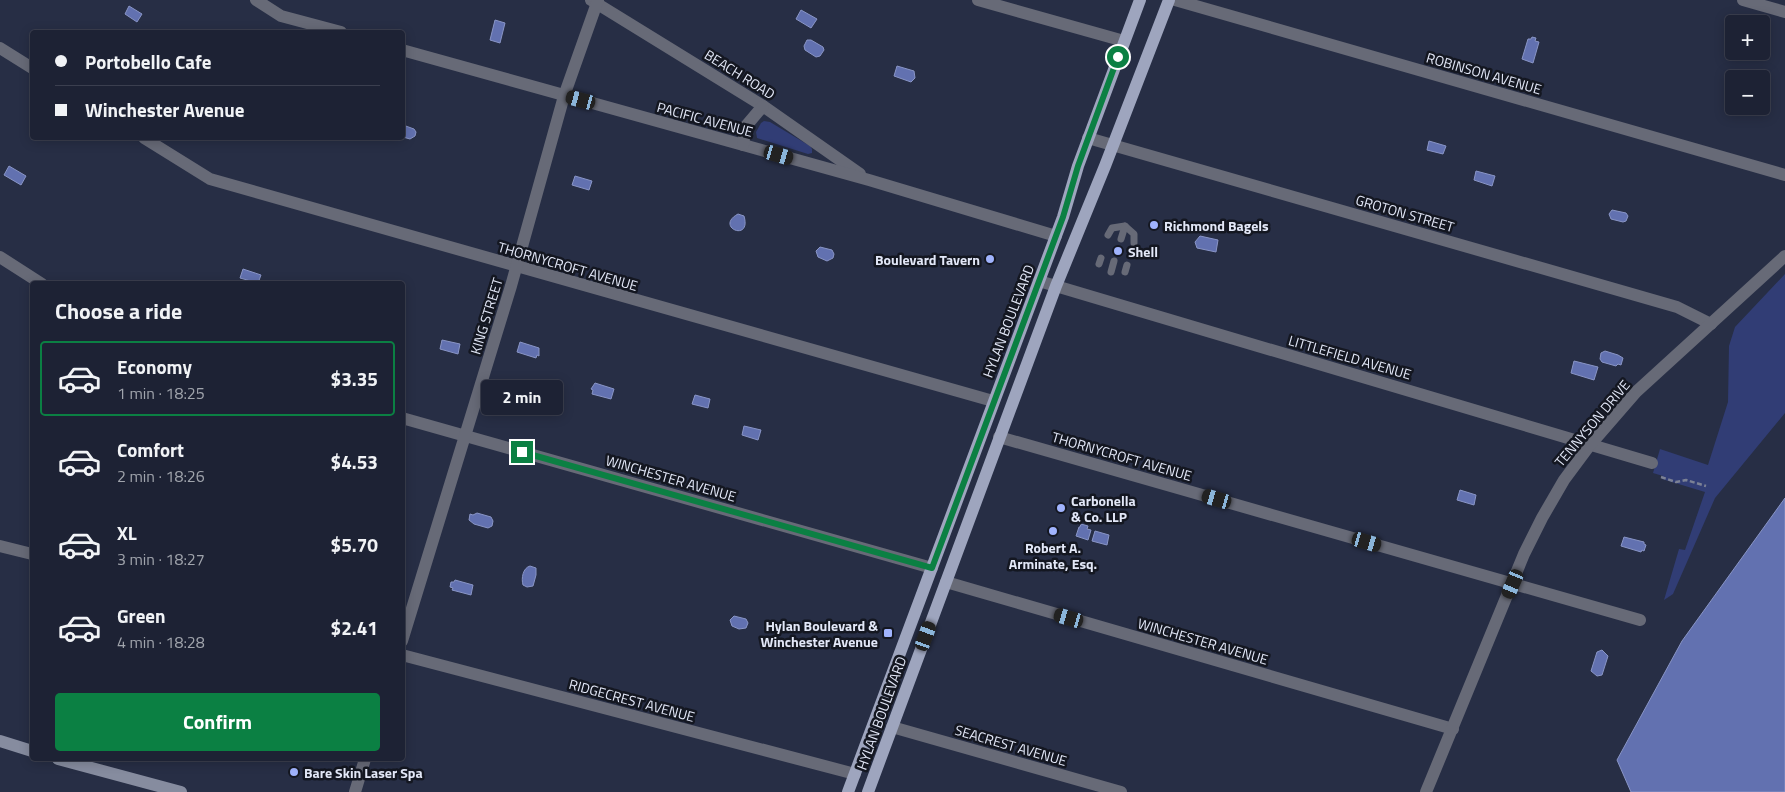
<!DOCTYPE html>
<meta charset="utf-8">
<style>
:root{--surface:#1d2234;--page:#252a3c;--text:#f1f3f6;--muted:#a0a4ac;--line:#3b3f4f;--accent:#0b8043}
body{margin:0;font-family:"Titillium Web",sans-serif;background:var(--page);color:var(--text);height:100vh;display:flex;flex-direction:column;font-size:19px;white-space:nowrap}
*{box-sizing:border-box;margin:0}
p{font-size:16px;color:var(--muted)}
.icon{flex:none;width:28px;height:28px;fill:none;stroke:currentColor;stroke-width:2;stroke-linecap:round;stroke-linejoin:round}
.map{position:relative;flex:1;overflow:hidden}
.drawer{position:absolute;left:30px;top:281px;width:375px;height:480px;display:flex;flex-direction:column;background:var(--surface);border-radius:5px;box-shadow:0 2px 12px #0003,0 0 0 1px var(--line)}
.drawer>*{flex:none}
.hud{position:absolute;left:30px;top:30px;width:375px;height:110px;border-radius:5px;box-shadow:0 2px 12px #0003,0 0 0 1px var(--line);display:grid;align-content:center;height:110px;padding:0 25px;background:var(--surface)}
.tools{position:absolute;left:1725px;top:15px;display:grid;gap:10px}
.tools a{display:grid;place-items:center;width:45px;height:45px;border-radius:5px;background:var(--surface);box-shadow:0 2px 12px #0003,0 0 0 1px var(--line);font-size:25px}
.end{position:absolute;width:22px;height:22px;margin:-11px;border:6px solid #0b8043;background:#fff;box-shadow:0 0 0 2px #fff}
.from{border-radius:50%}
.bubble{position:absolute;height:35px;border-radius:5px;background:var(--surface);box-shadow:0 2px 12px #0003,0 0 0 1px var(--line);font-size:16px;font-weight:700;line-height:35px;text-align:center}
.car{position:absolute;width:15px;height:30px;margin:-15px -8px;border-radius:6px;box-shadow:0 0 4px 1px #0007;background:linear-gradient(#222 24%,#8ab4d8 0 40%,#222 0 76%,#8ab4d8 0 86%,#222 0)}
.hud b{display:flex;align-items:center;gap:18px;height:48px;font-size:19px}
.hud b+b{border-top:1px solid var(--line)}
.hud i{width:12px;height:12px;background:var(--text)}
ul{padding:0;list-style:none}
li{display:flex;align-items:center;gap:15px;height:75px;margin:0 10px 8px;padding:0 15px;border:2px solid transparent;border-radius:5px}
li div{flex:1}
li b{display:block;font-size:19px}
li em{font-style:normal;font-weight:700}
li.current{border-color:var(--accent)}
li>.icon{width:45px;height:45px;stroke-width:1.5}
h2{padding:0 25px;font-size:22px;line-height:60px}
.primary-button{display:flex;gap:10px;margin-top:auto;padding:10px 25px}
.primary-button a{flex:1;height:58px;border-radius:5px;background:var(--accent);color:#fff;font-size:20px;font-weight:700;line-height:58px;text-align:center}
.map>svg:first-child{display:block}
.green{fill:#313d75}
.water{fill:#6271b0;stroke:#8995c6}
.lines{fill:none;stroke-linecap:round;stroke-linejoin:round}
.path{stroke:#7b8195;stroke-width:2.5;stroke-dasharray:5 2.5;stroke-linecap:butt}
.lane{stroke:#676a77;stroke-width:7}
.street{stroke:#676a77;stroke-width:12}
.secondary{stroke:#868c9f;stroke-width:12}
.primary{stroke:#9ea5be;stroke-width:12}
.route{stroke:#0b8043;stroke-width:6}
.poi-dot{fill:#a0b3fd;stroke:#141721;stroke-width:2}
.labels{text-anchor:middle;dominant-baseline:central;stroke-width:5;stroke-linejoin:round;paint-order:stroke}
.street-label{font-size:14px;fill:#e3e8f8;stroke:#141721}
.poi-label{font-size:14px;font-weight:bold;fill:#e3e8f8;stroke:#141721;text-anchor:start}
</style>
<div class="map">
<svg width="1785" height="792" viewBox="0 0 1785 792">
<rect width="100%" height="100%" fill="#272e45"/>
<g class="green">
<path d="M764,121L770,122L810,146L812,149V153L808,154L757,138L756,132L761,123Z"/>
<path d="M1785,274V413L1715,498L1673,594L1664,600L1679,549L1685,550L1705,492L1662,479L1663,476L1653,473L1660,449L1708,465L1728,402L1729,346L1735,327Z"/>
</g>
<g class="water">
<path d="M129,6L142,14L137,22L125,14Z"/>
<path d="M801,10L817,19L811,28L796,19Z"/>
<path d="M495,20L505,23L500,43L490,40Z"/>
<path d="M1532,37L1536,38L1535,41L1539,42L1533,63L1522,59L1528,39H1531Z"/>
<path d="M807,40H811L823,47L824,50L820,56L816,57L805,50L804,46Z"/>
<path d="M897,66L914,71L915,78L911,82L894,76Z"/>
<path d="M403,125L414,129L416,132L415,136L410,139L403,137Z"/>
<path d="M1429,141L1446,146L1443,154L1427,150Z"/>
<path d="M9,166L26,176L21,185L4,175Z"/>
<path d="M1476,171L1495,176L1492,186L1474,180Z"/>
<path d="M575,176L592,181L589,190L572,185Z"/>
<path d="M1612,210L1626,213L1628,216L1626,221L1623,222L1611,219L1609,214Z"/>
<path d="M738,214L744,216C752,243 714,227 738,214Z"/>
<path d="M1200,236L1218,240L1216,252L1197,248L1195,242Z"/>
<path d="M820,247L832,250L834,254L833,258L827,261L818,257L816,251Z"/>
<path d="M243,269L261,275L258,283L240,278Z"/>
<path d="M442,340L460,344L458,354L440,349Z"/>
<path d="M520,342L539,348V356L537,355L536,358L517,352Z"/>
<path d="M1605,351L1618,355L1623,358L1621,365L1618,364L1616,366L1602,362L1600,359L1601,353Z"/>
<path d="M1574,361L1598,367L1594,380L1571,373Z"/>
<path d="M595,383L614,389L611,399L592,394L593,390L591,389Z"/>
<path d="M695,395L710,399L708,408L692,404Z"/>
<path d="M744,426L761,430L758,440L742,435Z"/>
<path d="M1460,490L1476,495L1474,505L1457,500Z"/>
<path d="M1785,498V792H1631L1617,760L1682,641Z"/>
<path d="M477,513L491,517L493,521L492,526L488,528L474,524L469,520L470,514L473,515Z"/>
<path d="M1081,524L1088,526L1087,529L1091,530L1088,540L1076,536L1079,527H1080Z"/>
<path d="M1095,531L1109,535L1107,545L1092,541Z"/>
<path d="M1624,537L1644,542V544L1646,545L1644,551L1642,550L1641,552L1621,546Z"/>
<path d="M530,566L536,568V575L533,586L527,587L523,585C521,578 523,568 530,566Z"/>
<path d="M455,580L473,585L471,595L452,590L453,588L450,587L451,582H454Z"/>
<path d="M734,616L746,619L748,623L746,628L739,629L732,626L730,620Z"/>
<path d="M1602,650L1608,656L1602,675L1597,676L1591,671L1597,652Z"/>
</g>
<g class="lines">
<path class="path" d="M1661,477L1676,482L1686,480L1706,486"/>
<g class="lane">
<path d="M1108,235L1112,228L1125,226L1134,234V243"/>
<path d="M1121,239L1125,226"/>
<path d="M1099,264L1101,258"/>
<path d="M1111,272L1114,261"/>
<path d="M1125,272L1127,265"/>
</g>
<g class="street">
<path d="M256,0L281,16L341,32"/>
<path d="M591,0L763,106L860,174"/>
<path d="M978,0L1124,41"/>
<path d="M1175,0L1785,175"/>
<path d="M1743,0L1785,12"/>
<path d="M0,48L32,68"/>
<path d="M402,50L869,180L1056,236"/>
<path d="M144,138L210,179L993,401"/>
<path d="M1088,138L1677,307L1711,324"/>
<path d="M743,145L746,126L763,106"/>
<path d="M0,257L42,284"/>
<path d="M1039,281L1652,463"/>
<path d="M402,418L932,568"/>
<path d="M999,437L1640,620"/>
<path d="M0,546L32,554"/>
<path d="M946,582L1453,729"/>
<path d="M402,641L511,286L564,96L598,0"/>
<path d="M402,655L855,774"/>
<path d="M892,727L1121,792"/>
<path d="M355,792L365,759"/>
<path d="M1426,792L1524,554L1542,518L1564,480L1590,445L1636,392L1785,256"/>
</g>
<g class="secondary">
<path d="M0,741L32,751"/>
<path d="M58,759L181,792"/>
</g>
<g class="primary">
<path d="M848,792L1063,217L1078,166L1140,0"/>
<path d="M868,792L1056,286L1105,166L1169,0"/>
</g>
</g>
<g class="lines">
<path class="route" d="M522,452L932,568L1063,217L1078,166L1118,57"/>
</g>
<g class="poi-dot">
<circle cx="1154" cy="225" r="5"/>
<circle cx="1118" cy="251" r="5"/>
<circle cx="990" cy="259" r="5"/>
<circle cx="1061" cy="508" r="5"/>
<circle cx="1053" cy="531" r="5"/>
<rect x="883" y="628" width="10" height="10" rx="2.5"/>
<circle cx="294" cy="772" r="5"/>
</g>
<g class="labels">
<g class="street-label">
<text transform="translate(1484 73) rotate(16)">ROBINSON AVENUE</text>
<text transform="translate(740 74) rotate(32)">BEACH ROAD</text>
<text transform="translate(705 119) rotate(15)">PACIFIC AVENUE</text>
<text transform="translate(1405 213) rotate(16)">GROTON STREET</text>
<text transform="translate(568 266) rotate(16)">THORNYCROFT AVENUE</text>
<text transform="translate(486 316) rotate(-73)">KING STREET</text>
<text transform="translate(1008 321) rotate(-69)">HYLAN BOULEVARD</text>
<text transform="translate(1350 357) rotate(16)">LITTLEFIELD AVENUE</text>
<text transform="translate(1592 423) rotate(-50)">TENNYSON DRIVE</text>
<text transform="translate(1122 456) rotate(16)">THORNYCROFT AVENUE</text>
<text transform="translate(671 478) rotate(16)">WINCHESTER AVENUE</text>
<text transform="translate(1203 641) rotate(16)">WINCHESTER AVENUE</text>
<text transform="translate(632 700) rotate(15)">RIDGECREST AVENUE</text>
<text transform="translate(881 713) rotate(-70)">HYLAN BOULEVARD</text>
<text transform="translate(1011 745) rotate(16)">SEACREST AVENUE</text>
</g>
<g class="poi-label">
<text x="1164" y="225">Richmond Bagels</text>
<text x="1128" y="251">Shell</text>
<text x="980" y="259" text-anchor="end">Boulevard Tavern</text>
<text x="1071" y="500">Carbonella<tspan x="1071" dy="16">&amp; Co. LLP</tspan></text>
<text x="1053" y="547" text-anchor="middle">Robert A.<tspan x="1053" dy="16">Arminate, Esq.</tspan></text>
<text x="878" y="625" text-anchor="end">Hylan Boulevard &amp;<tspan x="878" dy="16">Winchester Avenue</tspan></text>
<text x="304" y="772">Bare Skin Laser Spa</text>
</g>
</g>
</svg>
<div class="tools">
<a>+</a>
<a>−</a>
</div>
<i class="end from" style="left:1118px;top:57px"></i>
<i class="end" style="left:522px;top:452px"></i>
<div class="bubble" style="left:481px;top:380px;width:82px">2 min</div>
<i class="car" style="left:581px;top:100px;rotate:285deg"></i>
<i class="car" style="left:779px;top:155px;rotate:106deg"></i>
<i class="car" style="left:1217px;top:499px;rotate:286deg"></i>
<i class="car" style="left:1367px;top:542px;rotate:106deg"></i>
<i class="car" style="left:1513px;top:584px;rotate:203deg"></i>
<i class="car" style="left:1069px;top:618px;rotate:286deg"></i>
<i class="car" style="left:926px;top:636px;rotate:20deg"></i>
<div class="hud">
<b><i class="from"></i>Portobello Cafe</b>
<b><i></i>Winchester Avenue</b>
</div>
<section class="drawer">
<h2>Choose a ride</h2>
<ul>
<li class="current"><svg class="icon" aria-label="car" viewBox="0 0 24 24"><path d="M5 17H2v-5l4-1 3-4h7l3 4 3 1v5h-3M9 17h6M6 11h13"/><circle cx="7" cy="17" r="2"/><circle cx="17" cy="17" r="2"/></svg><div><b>Economy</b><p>1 min · 18:25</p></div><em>$3.35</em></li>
<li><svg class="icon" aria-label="car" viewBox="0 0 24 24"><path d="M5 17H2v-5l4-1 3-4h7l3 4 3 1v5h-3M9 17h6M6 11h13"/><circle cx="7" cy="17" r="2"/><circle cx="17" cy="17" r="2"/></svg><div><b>Comfort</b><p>2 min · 18:26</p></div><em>$4.53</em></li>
<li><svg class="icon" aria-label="car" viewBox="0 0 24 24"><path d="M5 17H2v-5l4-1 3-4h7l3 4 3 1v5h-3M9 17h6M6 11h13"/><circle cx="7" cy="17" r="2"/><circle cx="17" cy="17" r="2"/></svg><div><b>XL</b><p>3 min · 18:27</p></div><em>$5.70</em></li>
<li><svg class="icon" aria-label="car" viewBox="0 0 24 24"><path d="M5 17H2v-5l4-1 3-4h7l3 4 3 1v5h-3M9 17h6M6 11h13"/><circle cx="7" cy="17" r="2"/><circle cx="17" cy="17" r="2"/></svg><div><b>Green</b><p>4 min · 18:28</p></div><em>$2.41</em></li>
</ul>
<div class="primary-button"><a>Confirm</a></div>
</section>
</div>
